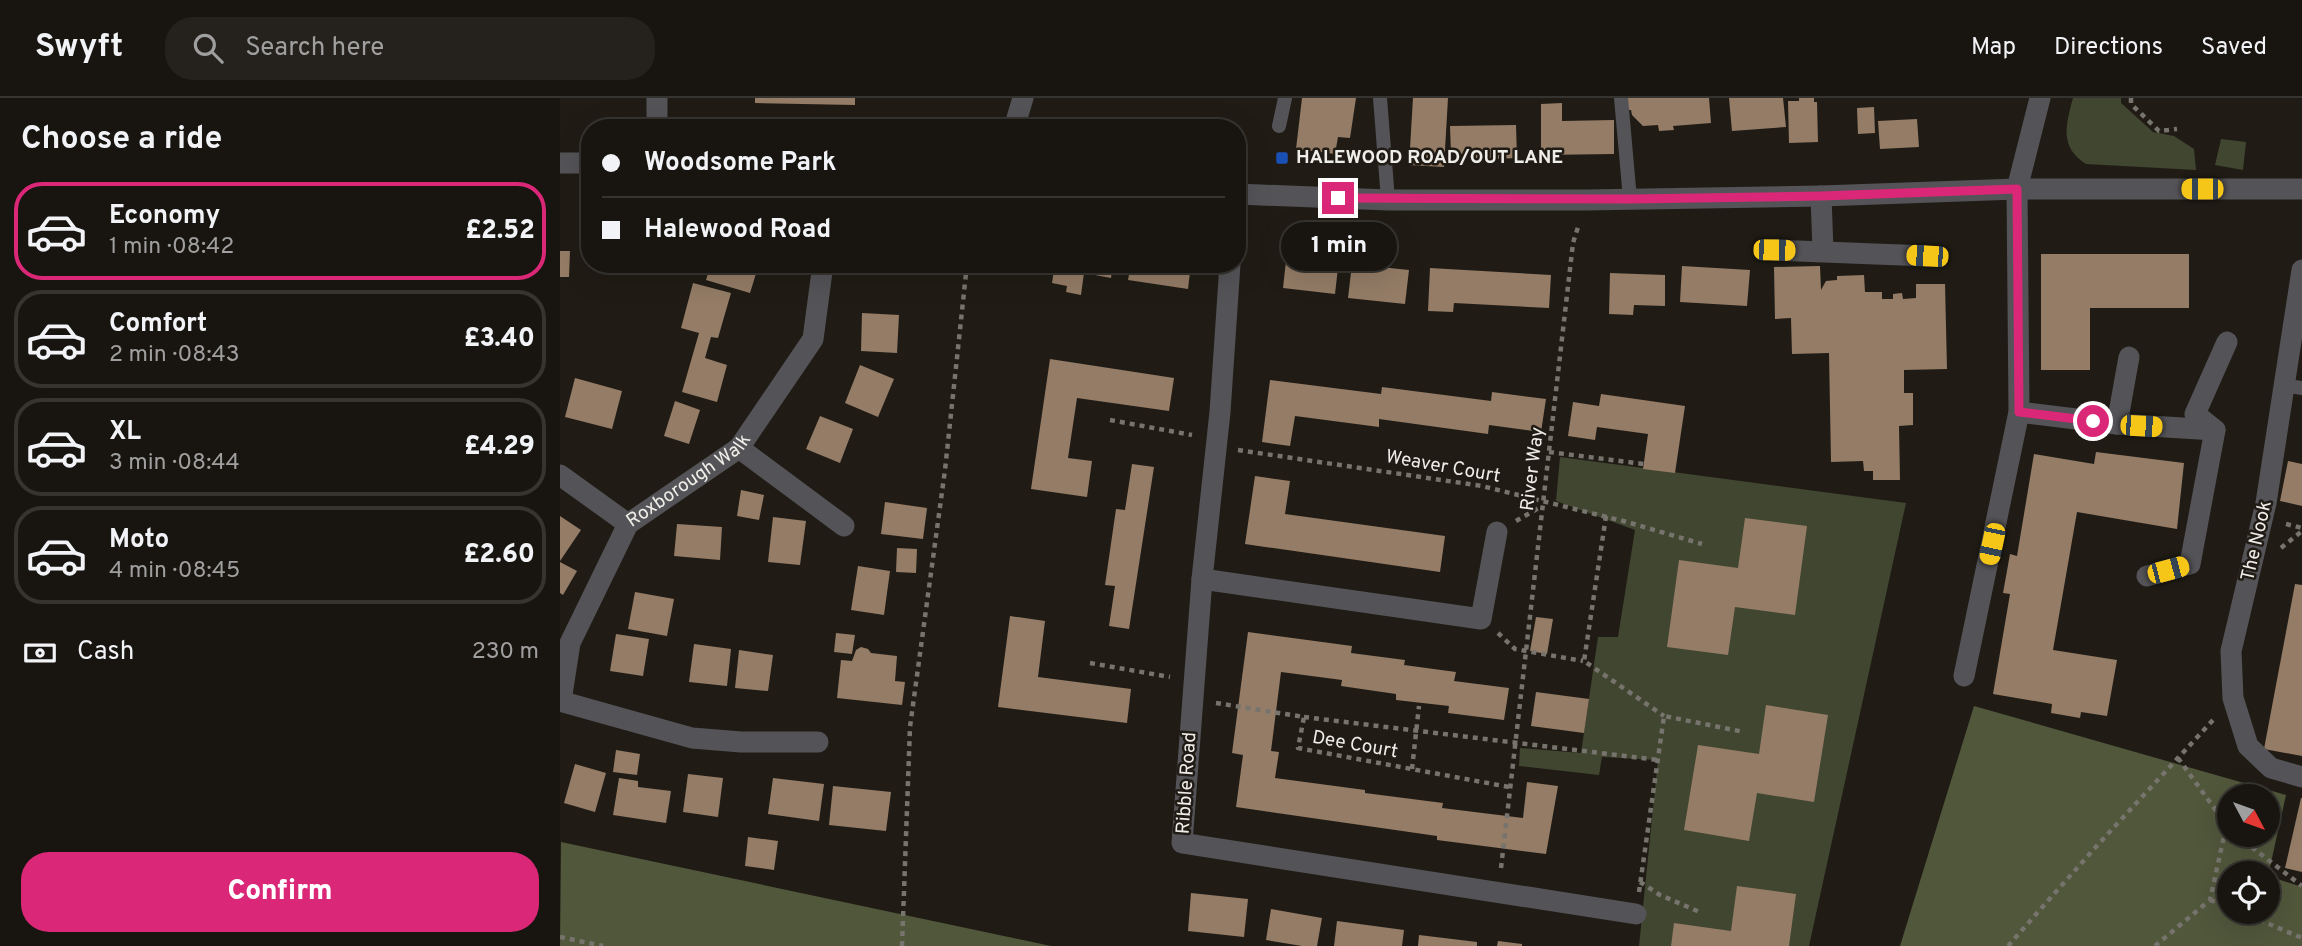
<!DOCTYPE html>
<meta charset="utf-8">
<style>
:root{--surface:#181510;--page:#25221e;--text:#f1f3f6;--muted:#9f9f9f;--line:#363430;--accent:#db2777}
body{margin:0;font-family:Overpass,sans-serif;background:var(--page);color:var(--text);height:100vh;display:flex;flex-direction:column;font-size:26px;white-space:nowrap}
*{box-sizing:border-box;margin:0}
p{font-size:23px;color:var(--muted)}
.icon{flex:none;width:38px;height:38px;fill:none;stroke:currentColor;stroke-width:2;stroke-linecap:round;stroke-linejoin:round}
.map{position:relative;flex:1;overflow:hidden}
.details{display:flex;flex-direction:column;background:var(--surface);width:560px}
.details>*{flex:none}
.hud{position:absolute;left:21px;top:21px;width:665px;height:154px;border-radius:28px;box-shadow:0 7px 28px #0002,0 0 0 2px var(--line);display:grid;align-content:center;height:154px;padding:0 21px;background:var(--surface)}
.needle{width:46px;rotate:131deg}
.tools{position:absolute;left:1657px;top:686px;display:grid;gap:14px}
.tools a{display:grid;place-items:center;width:63px;height:63px;border-radius:50%;background:var(--surface);box-shadow:0 7px 28px #0002,0 0 0 2px var(--line);font-size:35px}
.end{position:absolute;width:32px;height:32px;margin:-16px;border:9px solid #db2777;background:#fff;box-shadow:0 0 0 4px #fff}
.from{border-radius:50%}
.bubble{position:absolute;height:49px;border-radius:24px;background:var(--surface);box-shadow:0 7px 28px #0002,0 0 0 2px var(--line);font-size:23px;font-weight:800;line-height:49px;text-align:center}
.car{position:absolute;width:21px;height:42px;margin:-21px -10px;border-radius:9px;box-shadow:0 0 5px 2px #0007;background:linear-gradient(#f5c518 24%,#345 0 40%,#f5c518 0 76%,#345 0 86%,#f5c518 0)}
.hud b{display:flex;align-items:center;gap:24px;height:66px;font-size:26px}
.hud b+b{border-top:2px solid var(--line)}
.hud i{width:18px;height:18px;background:var(--text)}
ul{padding:0;list-style:none}
li{display:flex;align-items:center;gap:21px;height:98px;margin:0 14px 10px;padding:0 7px;border:4px solid var(--line);border-radius:28px}
li div{flex:1}
li b{display:block;font-size:26px}
li em{font-style:normal;font-weight:800}
li.current{border-color:var(--accent)}
li>.icon{width:63px;height:63px;stroke-width:1.5}
h2{padding:0 21px;font-size:32px;line-height:84px}
.pay{display:flex;align-items:center;gap:18px;height:77px;padding:0 21px;font-size:26px}
.pay p{margin-inline-start:auto}
.cta{display:flex;gap:14px;margin-top:auto;padding:14px 21px}
.cta a{flex:1;height:80px;border-radius:28px;background:var(--accent);color:#fff;font-size:28px;font-weight:800;line-height:80px;text-align:center}
header{display:flex;align-items:center;gap:42px;box-sizing:border-box;height:98px;padding:0 35px;background:var(--surface);border-bottom:2px solid var(--line)}
header strong{font-size:33px}
nav{display:flex;gap:38px;margin-inline-start:auto;font-size:24px}
.search{width:490px;height:63px;background:var(--page);display:flex;align-items:center;gap:18px;box-sizing:border-box;padding:0 24px;border-radius:28px;color:var(--muted);font-size:26px}
main{display:flex;flex:1;min-height:0}
.map>svg:first-child{display:block}
.green{fill:#414631}
.forest{fill:#51573b;fill-rule:evenodd}
.building{fill:#947c66}
.lines{fill:none;stroke-linecap:round;stroke-linejoin:round}
.path{stroke:#77746d;stroke-width:4.5;stroke-dasharray:5 5;stroke-linecap:butt}
.service{stroke:#545357;stroke-width:14}
.minor{stroke:#545357;stroke-width:21}
.tertiary{stroke:#545357;stroke-width:21}
.route{stroke:#db2777;stroke-width:9}
.transit-dot{fill:#1a4fb4;stroke:#201c15;stroke-width:2.5}
.labels{text-anchor:middle;dominant-baseline:central;stroke-width:5;stroke-linejoin:round;paint-order:stroke}
.poi-label{font-size:19px;font-weight:bold;fill:#efede7;stroke:#201c15;text-anchor:start}
.street-label{font-size:19px;fill:#efede7;stroke:#201c15}
</style>
<header>
<strong>Swyft</strong>
<div class="search"><svg class="icon" aria-label="search" viewBox="0 0 24 24"><circle cx="10" cy="10" r="6"/><path d="M15 15l6 6"/></svg>Search here</div>
<nav><a>Map</a><a>Directions</a><a>Saved</a></nav>
</header>
<main>
<section class="details">
<h2>Choose a ride</h2>
<ul>
<li class="current"><svg class="icon" aria-label="car" viewBox="0 0 24 24"><path d="M5 17H2v-5l4-1 3-4h7l3 4 3 1v5h-3M9 17h6M6 11h13"/><circle cx="7" cy="17" r="2"/><circle cx="17" cy="17" r="2"/></svg><div><b>Economy</b><p>1 min · 08:42</p></div><em>£2.52</em></li>
<li><svg class="icon" aria-label="car" viewBox="0 0 24 24"><path d="M5 17H2v-5l4-1 3-4h7l3 4 3 1v5h-3M9 17h6M6 11h13"/><circle cx="7" cy="17" r="2"/><circle cx="17" cy="17" r="2"/></svg><div><b>Comfort</b><p>2 min · 08:43</p></div><em>£3.40</em></li>
<li><svg class="icon" aria-label="car" viewBox="0 0 24 24"><path d="M5 17H2v-5l4-1 3-4h7l3 4 3 1v5h-3M9 17h6M6 11h13"/><circle cx="7" cy="17" r="2"/><circle cx="17" cy="17" r="2"/></svg><div><b>XL</b><p>3 min · 08:44</p></div><em>£4.29</em></li>
<li><svg class="icon" aria-label="car" viewBox="0 0 24 24"><path d="M5 17H2v-5l4-1 3-4h7l3 4 3 1v5h-3M9 17h6M6 11h13"/><circle cx="7" cy="17" r="2"/><circle cx="17" cy="17" r="2"/></svg><div><b>Moto</b><p>4 min · 08:45</p></div><em>£2.60</em></li>
</ul>
<div class="pay"><svg class="icon" aria-label="cash" viewBox="0 0 24 24"><path d="M3 7h18v10H3z"/><circle cx="12" cy="12" r="2"/></svg>Cash<p>230 m</p></div>
<div class="cta"><a>Confirm</a></div>
</section>
<div class="map">
<svg width="1742" height="848" viewBox="0 0 1742 848">
<rect width="100%" height="100%" fill="#201c15"/>
<g class="green">
<path d="M1513,0H1561V5L1593,34L1614,38L1634,51L1636,72L1526,66C1499,49 1506,26 1513,0Z"/>
<path d="M1661,41L1686,44L1683,72L1655,67Z"/>
<path d="M1000,359L1346,405L1249,848H1079L1098,662L1042,659L1039,677L959,668L960,650L1021,655L1038,539H1058L1075,432L996,403Z"/>
</g>
<g class="forest">
<path d="M1414,608L1726,697L1708,778L1742,789V848H1340ZM1670,698H1708V737H1670ZM1670,775H1708V814H1670Z"/>
<path d="M1,744L491,848H0Z"/>
</g>
<g class="building">
<path d="M195,0H295V7L195,5Z"/>
<path d="M742,0H796L790,40L778,39L775,56L736,51Z"/>
<path d="M853,0H888L884,69L849,67Z"/>
<path d="M1067,0H1149L1151,25L1113,28L1114,32L1099,33L1098,27L1083,28L1072,17L1071,12H1068Z"/>
<path d="M1169,0H1223L1226,29L1172,33Z"/>
<path d="M1239,0H1254V4H1257L1258,44L1229,45L1228,3H1239Z"/>
<path d="M1002,5V23L1054,22V56L981,57V6Z"/>
<path d="M1314,9L1315,35L1298,36L1297,10Z"/>
<path d="M1357,21L1359,49L1320,51L1318,23Z"/>
<path d="M956,27L957,60L913,62L907,56H891L890,28Z"/>
<path d="M0,153H10L9,179H0Z"/>
<path d="M727,154L779,161L775,196L723,190Z"/>
<path d="M1481,156H1629V210H1530V272H1481Z"/>
<path d="M151,166H199L190,195L146,182Z"/>
<path d="M495,166H553L551,180L524,175L521,197L506,194L507,188L492,185Z"/>
<path d="M571,166H631L628,191L568,182Z"/>
<path d="M792,166L849,172L845,206L788,200Z"/>
<path d="M1122,168L1190,172L1187,208L1120,204Z"/>
<path d="M1260,168L1261,192L1266,183L1277,182V178L1304,177L1305,194H1322V201H1333V196L1342,195L1343,201L1356,200V186H1385L1387,271L1344,272V295H1353V327L1339,328L1340,382H1313V373H1304L1303,363L1271,364L1269,255L1232,256L1231,220L1215,221L1214,169Z"/>
<path d="M870,170L991,177L989,210L894,205L893,214L868,213Z"/>
<path d="M1050,175L1105,177V208L1074,207L1073,217L1049,216Z"/>
<path d="M133,185L171,195L158,240L151,239L145,260L167,267L157,304L122,294L139,235L121,230Z"/>
<path d="M302,215L339,217L337,255L301,253Z"/>
<path d="M490,261L614,280L609,313L517,300L508,360L532,363L527,399L471,391Z"/>
<path d="M300,267L334,281L318,319L285,305Z"/>
<path d="M15,280L62,293L52,331L5,319Z"/>
<path d="M710,282L821,296L822,289L931,303L932,294L986,301L981,334L929,327L928,336L819,321V329L735,318L730,348L702,344Z"/>
<path d="M1041,296L1125,308L1115,375L1083,371L1088,336L1037,329L1035,342L1008,338L1013,304L1039,308Z"/>
<path d="M115,303L140,312L129,346L104,338Z"/>
<path d="M260,318L293,331L280,365L246,351Z"/>
<path d="M1536,354L1624,365L1617,431L1517,414L1493,552L1557,562L1547,618L1521,614L1520,620L1491,615L1492,606L1433,596L1450,496L1443,495L1450,456L1457,458L1474,356L1534,366Z"/>
<path d="M1728,363L1742,366V408L1720,403Z"/>
<path d="M572,366L594,369L569,531L549,528L555,488L545,487L556,411L565,412Z"/>
<path d="M695,378L730,383L725,416L885,438L880,474L685,446Z"/>
<path d="M181,392L204,397L199,422L177,418Z"/>
<path d="M325,404L367,410L363,441L321,436Z"/>
<path d="M0,418L21,432L0,463Z"/>
<path d="M213,419L246,423L240,467L208,464Z"/>
<path d="M1185,420L1247,428L1235,517L1175,509L1168,557L1107,549L1119,462L1178,470Z"/>
<path d="M117,426L162,429L160,462L114,458Z"/>
<path d="M337,450L357,451L356,475L336,474Z"/>
<path d="M0,464L17,473L3,497L0,495Z"/>
<path d="M298,468L330,473L324,517L291,512Z"/>
<path d="M1735,486L1742,487V658L1704,651Z"/>
<path d="M75,494L114,501L107,538L68,531Z"/>
<path d="M450,518L485,523L478,579L571,591L567,625L438,609Z"/>
<path d="M976,519L993,521L987,556L970,553Z"/>
<path d="M688,534L792,548L791,555L845,562L844,567L896,574L894,583L949,590L944,622L888,615L889,608L836,602V596L781,588L782,582L721,574L711,653L719,654L715,680L805,692V695L883,705L882,710L963,720L967,684L998,688L986,756L877,742V738L676,709L683,657L672,655Z"/>
<path d="M276,535L295,537L292,556L274,554Z"/>
<path d="M56,536L89,541L83,578L50,573Z"/>
<path d="M134,546L171,551L167,588L129,584Z"/>
<path d="M301,549L308,551L311,555L337,558L335,583L345,584L342,607L277,600L281,562L292,563L296,552Z"/>
<path d="M179,552L213,557L208,593L175,590Z"/>
<path d="M976,594L1029,601L1024,635L971,628Z"/>
<path d="M1206,607L1268,617L1254,704L1197,695L1189,743L1124,732L1138,647L1199,656Z"/>
<path d="M56,652L80,656L77,677L53,674Z"/>
<path d="M15,666L46,675L35,714L4,705Z"/>
<path d="M128,676L163,680L158,719L123,714Z"/>
<path d="M59,680L78,683V689L111,693L106,725L53,717Z"/>
<path d="M213,680L264,686L259,723L208,716Z"/>
<path d="M273,688L331,694L326,733L269,727Z"/>
<path d="M1741,700H1742V774L1725,770Z"/>
<path d="M188,739L218,743L214,772L185,768Z"/>
<path d="M1177,788L1236,796L1229,848H1111L1114,825L1171,833Z"/>
<path d="M631,795L688,801L684,839L628,833Z"/>
<path d="M711,811L762,820L757,848H742L706,842Z"/>
<path d="M777,823L844,832L842,848H774Z"/>
<path d="M859,837L917,844V848H858Z"/>
<path d="M938,843L962,846V848H937Z"/>
</g>
<g class="lines">
<g class="path">
<path d="M1571,0V6L1599,33L1617,31"/>
<path d="M550,322L632,337"/>
<path d="M678,352L922,388L1067,424L1142,446"/>
<path d="M989,354L1084,366"/>
<path d="M1046,418L1024,563L1104,618"/>
<path d="M956,423L982,408"/>
<path d="M1726,426L1742,430"/>
<path d="M1721,450L1742,433"/>
<path d="M938,535L955,551L1023,563"/>
<path d="M530,565L610,579"/>
<path d="M656,605L744,619L738,650L949,689"/>
<path d="M744,619L1098,662"/>
<path d="M1618,660L1670,732"/>
<path d="M852,671L859,608"/>
<path d="M1676,737L1742,788"/>
<path d="M941,770L1013,145L1019,126"/>
<path d="M1080,784L1100,797L1142,815"/>
<path d="M1079,794L1104,618L1184,634"/>
<path d="M1650,802L1670,809"/>
<path d="M1681,814L1742,840"/>
<path d="M0,839L43,848"/>
<path d="M342,848L350,629L385,372L407,166"/>
<path d="M1448,848L1533,752L1654,621"/>
<path d="M1595,848L1650,802L1666,729"/>
</g>
<g class="service">
<path d="M820,0L828,102"/>
<path d="M1061,0L1070,101"/>
<path d="M719,28L725,0"/>
<path d="M1723,287L1742,290"/>
</g>
<g class="minor">
<path d="M97,30V0"/>
<path d="M1261,98L1263,153"/>
<path d="M1214,152L1367,158"/>
<path d="M670,166L660,314L642,481L622,745L1076,816"/>
<path d="M1742,172L1706,405L1671,553L1673,600L1688,648L1711,670L1742,679"/>
<path d="M1459,314L1557,326L1655,332"/>
<path d="M1557,326L1569,259"/>
<path d="M179,350L284,428"/>
<path d="M0,377L68,426"/>
<path d="M1587,478L1630,466L1655,332L1635,316L1667,244"/>
<path d="M642,481L921,521L937,434"/>
<path d="M1404,578L1459,314L1457,91L1480,0"/>
<path d="M0,603L132,640L181,644H258"/>
<path id="s1" d="M1,603L10,545L68,426L179,350L253,241L263,166"/>
</g>
<g class="tertiary">
<path d="M454,30L463,0"/>
<path d="M0,65H30"/>
<path d="M677,96L828,102H1026L1261,98L1457,91H1742"/>
</g>
</g>
<g class="lines">
<path class="route" d="M778,100L1070,101L1261,98L1457,91L1459,314L1533,323"/>
</g>
<rect class="transit-dot" x="715" y="53" width="14" height="14" rx="3.5"/>
<g class="labels">
<g class="poi-label">
<text x="736" y="60">HALEWOOD ROAD/OUT LANE</text>
</g>
<g class="street-label">
<text transform="translate(883 369) rotate(10)">Weaver Court</text>
<text transform="translate(973 371) rotate(-83)">River Way</text>
<text stroke="none"><textPath href="#s1" startOffset="266">Roxborough Walk</textPath></text>
<text transform="translate(1697 443) rotate(-77)">The Nook</text>
<text transform="translate(795 647) rotate(10)">Dee Court</text>
<text transform="translate(627 685) rotate(-86)">Ribble Road</text>
</g>
</g>
</svg>
<div class="tools">
<a><svg class="needle" viewBox="-14 -14 28 28"><path d="M0-13l5 13h-10z" fill="#e53935"/><path d="M0 13l5-13h-10z" fill="#9f9f9f"/></svg></a>
<a><svg class="icon" aria-label="locate" viewBox="0 0 24 24"><circle cx="12" cy="12" r="6"/><path d="M12 2v4M12 18v4M2 12h4M18 12h4"/></svg></a>
</div>
<i class="end from" style="left:1533px;top:323px"></i>
<i class="end" style="left:778px;top:100px"></i>
<div class="bubble" style="left:721px;top:124px;width:116px">1 min</div>
<i class="car" style="left:1642px;top:91px;rotate:270deg"></i>
<i class="car" style="left:1214px;top:152px;rotate:91deg"></i>
<i class="car" style="left:1367px;top:158px;rotate:273deg"></i>
<i class="car" style="left:1581px;top:328px;rotate:93deg"></i>
<i class="car" style="left:1432px;top:446px;rotate:192deg"></i>
<i class="car" style="left:1608px;top:472px;rotate:75deg"></i>
<div class="hud">
<b><i class="from"></i>Woodsome Park</b>
<b><i></i>Halewood Road</b>
</div>
</div>
</main>
